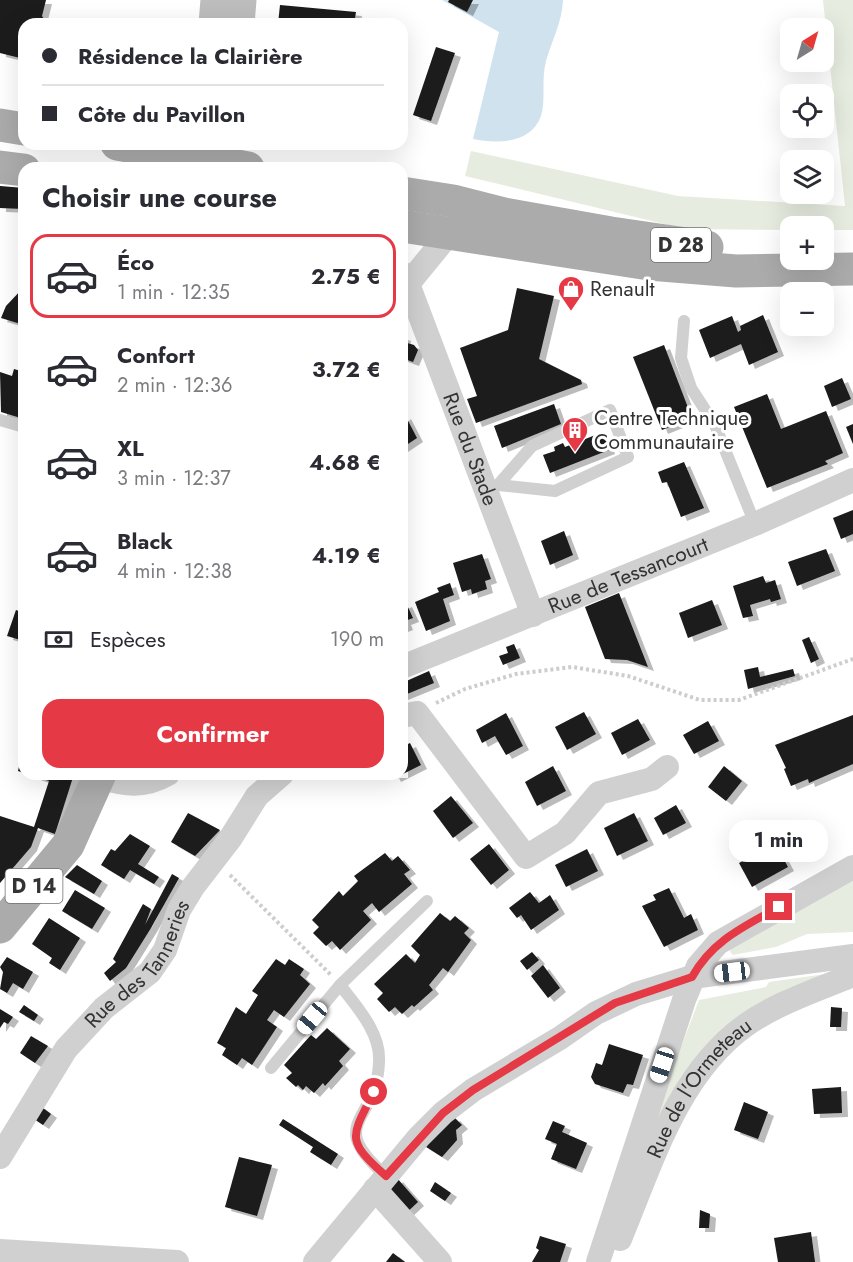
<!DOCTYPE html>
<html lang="fr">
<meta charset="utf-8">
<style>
:root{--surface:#fff;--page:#f7f7f7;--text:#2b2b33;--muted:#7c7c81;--line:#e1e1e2;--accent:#e63946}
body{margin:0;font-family:Jost,sans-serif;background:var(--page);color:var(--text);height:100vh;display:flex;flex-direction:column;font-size:22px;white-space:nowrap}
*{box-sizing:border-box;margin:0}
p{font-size:20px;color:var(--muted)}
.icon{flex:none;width:33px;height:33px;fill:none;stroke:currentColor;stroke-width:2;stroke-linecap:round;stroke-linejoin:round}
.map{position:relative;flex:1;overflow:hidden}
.details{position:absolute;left:18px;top:162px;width:390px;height:618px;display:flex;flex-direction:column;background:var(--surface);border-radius:18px;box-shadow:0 6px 24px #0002}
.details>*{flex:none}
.top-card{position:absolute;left:18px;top:18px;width:390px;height:132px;border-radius:18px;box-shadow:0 6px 24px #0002;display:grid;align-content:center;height:132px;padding:0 24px;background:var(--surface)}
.needle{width:39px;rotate:37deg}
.controls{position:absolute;left:780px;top:18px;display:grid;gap:12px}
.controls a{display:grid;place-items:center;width:54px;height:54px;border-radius:12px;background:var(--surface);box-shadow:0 6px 24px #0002;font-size:30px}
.end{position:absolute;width:27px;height:27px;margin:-14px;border:8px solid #e63946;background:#fff;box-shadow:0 0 0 3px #fff}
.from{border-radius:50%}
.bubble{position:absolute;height:42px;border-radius:18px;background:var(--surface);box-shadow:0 6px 24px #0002;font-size:20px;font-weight:700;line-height:42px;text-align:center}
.car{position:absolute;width:18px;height:36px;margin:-18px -9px;border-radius:8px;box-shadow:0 0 4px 2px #0007;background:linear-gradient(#fff 24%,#345 0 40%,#fff 0 76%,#345 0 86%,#fff 0)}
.top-card b{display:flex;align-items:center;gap:21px;height:57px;font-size:22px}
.top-card b+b{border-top:2px solid var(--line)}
.top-card i{width:15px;height:15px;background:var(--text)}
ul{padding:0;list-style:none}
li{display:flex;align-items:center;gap:18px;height:84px;margin:0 12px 9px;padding:0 12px;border:3px solid transparent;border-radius:18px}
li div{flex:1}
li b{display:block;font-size:22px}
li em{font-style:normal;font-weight:700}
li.current{border-color:var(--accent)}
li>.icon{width:54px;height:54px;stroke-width:1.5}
h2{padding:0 24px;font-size:27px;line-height:72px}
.pay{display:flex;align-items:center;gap:15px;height:66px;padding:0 24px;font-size:22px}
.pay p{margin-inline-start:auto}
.primary-button{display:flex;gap:12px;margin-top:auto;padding:12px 24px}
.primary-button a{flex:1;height:69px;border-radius:18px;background:var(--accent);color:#fff;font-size:24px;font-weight:700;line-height:69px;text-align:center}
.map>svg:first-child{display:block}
.green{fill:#e6ecdf}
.water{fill:#cfe2ee}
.building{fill:#1a1a1a;filter:url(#shadow)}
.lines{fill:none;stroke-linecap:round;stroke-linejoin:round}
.path{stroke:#cdcdcd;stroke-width:4;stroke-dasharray:3 3;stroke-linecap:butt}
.lane{stroke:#d0d0d0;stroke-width:12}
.street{stroke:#d0d0d0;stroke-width:24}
.secondary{stroke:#bdbdbd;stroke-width:33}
.primary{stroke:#ababab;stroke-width:33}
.route{stroke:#e63946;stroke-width:8}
.labels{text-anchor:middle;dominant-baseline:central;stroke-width:6;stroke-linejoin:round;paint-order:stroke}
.shield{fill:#fff;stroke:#707070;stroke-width:1.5}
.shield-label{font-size:20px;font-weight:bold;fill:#333}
.poi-label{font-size:21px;fill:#333;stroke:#fff;text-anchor:start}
.street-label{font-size:21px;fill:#333;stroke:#fff}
</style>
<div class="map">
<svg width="853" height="1262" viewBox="0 0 853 1262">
<defs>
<filter id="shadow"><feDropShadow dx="6" dy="4" stdDeviation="0" flood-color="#0004"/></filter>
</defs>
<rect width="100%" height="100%" fill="#fff"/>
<g class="green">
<path d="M823,0H853V230H824V226H790V230L685,229L465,176L471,151L678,196L845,206Z"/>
<path d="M853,879V932L807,934L776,947L733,955L730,952L731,947Z"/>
<path d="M833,973L722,1031L607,1241L699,1000L766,987L769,982Z"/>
</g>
<path class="water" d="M442,0H563C562,23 552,40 546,61C541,79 546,100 541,116C531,144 497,144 473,139L499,32Z"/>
<g class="building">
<path d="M0,0H46L42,16L47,24H24V59L0,53Z"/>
<path d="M449,0H473L467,12L448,2Z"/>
<path d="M280,5L356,12L354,24H278Z"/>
<path d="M436,47L455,53L431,121L413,115Z"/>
<path d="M0,186L24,188V209L0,208Z"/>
<path d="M24,287V325L1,318L6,306Z"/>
<path d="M517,288L554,296L539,359L581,380L582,384L476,423L467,399L477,396L460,348L508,330Z"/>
<path d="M763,315L778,352L749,365L741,344L710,358L699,330L732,316L738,332L741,330L740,326Z"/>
<path d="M402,336L405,337L404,342L414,345L418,350L413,362L402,358Z"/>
<path d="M664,345L692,418L662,430L633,357Z"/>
<path d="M14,369L24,372V419L1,412L0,372L12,376Z"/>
<path d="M842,378L851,399L832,407L824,386Z"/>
<path d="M767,394L781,429L826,411L843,453L825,461L828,464L767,488L734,407Z"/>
<path d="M554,404L561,424L502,448L494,426Z"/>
<path d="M405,415L417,438L402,448V418Z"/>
<path d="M853,424V444L846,427Z"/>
<path d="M603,432L609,450L550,473L543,455L555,451L554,447L563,443L565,447Z"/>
<path d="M684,462L704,508L681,517L667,482L662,483L658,472Z"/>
<path d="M853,510V534L841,539L833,518Z"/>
<path d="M564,531L573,555L550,565L541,541Z"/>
<path d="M826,549L835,571L797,586L788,562Z"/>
<path d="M482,554L491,579L485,581L487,589L472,594L471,589L462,592L453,563Z"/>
<path d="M763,576L766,583L775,580L781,599L771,602L770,599L750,605L753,616L743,618L733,586Z"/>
<path d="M450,583L454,595L443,599L450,621L426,631L415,602L439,592L437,588Z"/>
<path d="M619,593L648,667L627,660L605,659L585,607Z"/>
<path d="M712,600L722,625L688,638L679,613Z"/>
<path d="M406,603L413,618L405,621L407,626L402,628V605Z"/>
<path d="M16,610L24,613V641L7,636Z"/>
<path d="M809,637L819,659L811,663L802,640Z"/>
<path d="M514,644L520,658L503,665L499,656L508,653L506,647Z"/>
<path d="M758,667L760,677L793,669L795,676L748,689L744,670Z"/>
<path d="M429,671L434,683L402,696V683Z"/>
<path d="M584,712L596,734L567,750L555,727Z"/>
<path d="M506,713L523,746L506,755L495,736L482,743L476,730Z"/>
<path d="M853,715V764L809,783L808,779L791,786L784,769L786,768L775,745Z"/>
<path d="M638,719L650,740L622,755L611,733Z"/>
<path d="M708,721L719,741L694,754L683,735Z"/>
<path d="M410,743L421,765L395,778L393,774H402V747Z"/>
<path d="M23,750H24V773L18,771Z"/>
<path d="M553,766L566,791L537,806L525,782Z"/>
<path d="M724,766L742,781L726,801L708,787Z"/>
<path d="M29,774H74L55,834L38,828L31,847L0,883V816L34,827L49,781Z"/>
<path d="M451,796L473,823L453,838L433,811Z"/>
<path d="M676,805L686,823L663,835L654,818Z"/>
<path d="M188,813L220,830L195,856L171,842Z"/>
<path d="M634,813L648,841L617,856L604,828Z"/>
<path d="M130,834L150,846L138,864L159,877L154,884L130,870L124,879L101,865L111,849L115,851Z"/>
<path d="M775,843L788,867L752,887L739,863Z"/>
<path d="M489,844L509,870L491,885L470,859Z"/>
<path d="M587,849L598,871L566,887L555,865Z"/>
<path d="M385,853L392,861L398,856L410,870L404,874L412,884L379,912L372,903L363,911L371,920L340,950L332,941L326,946L313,933L319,927L312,920L339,891L343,896L358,881L354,876Z"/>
<path d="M77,865L102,881L94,894L65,877Z"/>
<path d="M172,874L179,878L151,928L126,968L110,981L104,973L116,962L113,959L143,904L151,909L145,925Z"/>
<path d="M669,888L684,918L691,914L698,930L664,947L642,906L656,900L653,895Z"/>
<path d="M75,890L105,908L92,929L62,911Z"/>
<path d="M530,892L539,903L550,895L559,910L531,930L521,915L517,918L509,908Z"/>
<path d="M440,913L450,921L455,916L469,928L464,933L471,940L448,972L443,968L429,985L433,990L414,1007L412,1005L402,1014L395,1007L389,1012L377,999L383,993L374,984L406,954L415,963L420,955L411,946Z"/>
<path d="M49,918L80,938L60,970L49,963L52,958L32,944Z"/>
<path d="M532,952L539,960L527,970L520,961Z"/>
<path d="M7,957L33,972L23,989L13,983L7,993L0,989L3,972L0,967Z"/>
<path d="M276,959L285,965L289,959L304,969L300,975L310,984L284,1017L274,1010L267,1020L277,1027L252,1065L242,1058L237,1065L222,1055L226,1048L217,1043L236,1007L246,1014L258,995L252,991Z"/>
<path d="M543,965L560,988L548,998L531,976Z"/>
<path d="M24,1005L38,1015L34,1021L19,1012Z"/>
<path d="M831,1007L842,1008L841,1027H830Z"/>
<path d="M0,1009L13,1017L8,1024L4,1022L0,1028Z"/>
<path d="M327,1028L350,1049L339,1061L343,1066L325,1086L323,1083L314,1093L306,1086L303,1090L298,1085L296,1087L286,1078L292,1073L284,1065L311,1035L316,1039Z"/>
<path d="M31,1036L48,1046L35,1063L20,1053Z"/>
<path d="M609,1044L643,1055L633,1085L627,1084L623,1093L595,1084L591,1077L596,1063L602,1065Z"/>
<path d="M841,1087L842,1113L814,1114L812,1089Z"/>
<path d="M744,1102L768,1112L758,1139L734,1130Z"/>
<path d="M39,1105L51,1114L43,1125L31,1117Z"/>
<path d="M454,1117L462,1125L456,1130L457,1140L442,1157L423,1145Z"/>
<path d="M283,1119L338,1154L331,1165L310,1152L313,1147L279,1125Z"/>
<path d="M553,1121L565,1126L562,1132L587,1143L576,1169L551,1159L557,1144L545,1139Z"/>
<path d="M239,1157L272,1165L257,1216L225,1207Z"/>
<path d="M397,1178L418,1202L404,1215L384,1193Z"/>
<path d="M435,1182L451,1193L445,1201L430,1191Z"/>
<path d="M700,1210L710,1214L709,1228H699Z"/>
<path d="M811,1232L815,1262H778L774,1238Z"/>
<path d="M540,1236L566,1244L560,1262H532L539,1250L536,1248Z"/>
<path d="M393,1253L405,1262H386Z"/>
</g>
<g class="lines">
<g class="path">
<path d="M436,703L465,689L516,674L572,667L628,676L700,700H739L853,659"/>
<path d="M230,875L331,975"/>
</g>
<g class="lane">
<path d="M684,321L681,358L691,388L715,425L755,524"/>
<path d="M0,420L24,427"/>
<path d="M485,489L498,485L532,446L610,410L628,457L555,491L498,485"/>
<path d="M271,1068L340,985"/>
<path d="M386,1176C324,1121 377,1124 379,1062C381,1033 357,1007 340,985L427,901"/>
</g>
<g class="street">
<path id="s1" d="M402,273L408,284L533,615"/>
<path d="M408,284L448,235"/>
<path id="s2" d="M402,667L755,524L853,480"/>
<path d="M402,716L417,713L526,857L565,833L599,793L652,779L667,767"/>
<path d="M99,777C125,785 144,788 168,774"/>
<path id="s3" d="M0,1157L66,1049L104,1008L150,972L165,950L179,910L193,887L230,839L257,796L282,774"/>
<path d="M375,1189L440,1262"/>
<path id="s4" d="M620,1239C651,1165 677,1074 746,1025C777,1003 817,990 853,975"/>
<path d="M0,1251L177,1262"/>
<path d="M315,1262L419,1137L443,1113L473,1090L560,1038L596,1013L636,994L692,977L853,956"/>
<path d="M598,1262L684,1000L698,966L718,943L853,867"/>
</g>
<g class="secondary">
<path d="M215,24L217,0"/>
<path d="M238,24L240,0"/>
</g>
<g class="primary">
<path d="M0,125L24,129"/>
<path d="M117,144L248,168"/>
<path d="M0,167L24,170"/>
<path d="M402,193L453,201L504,214L611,233L707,247"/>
<path d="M402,226L649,264L736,271L853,269"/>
<path d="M0,927L68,845L100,774"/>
</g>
</g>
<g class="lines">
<path class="route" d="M374,1092C351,1137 345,1140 386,1176L443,1113L473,1090L615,1003L692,977C712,941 743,927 779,907"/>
</g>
<defs>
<g id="shop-pin" transform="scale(1.35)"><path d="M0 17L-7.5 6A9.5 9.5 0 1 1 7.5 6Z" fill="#e63946" stroke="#fff"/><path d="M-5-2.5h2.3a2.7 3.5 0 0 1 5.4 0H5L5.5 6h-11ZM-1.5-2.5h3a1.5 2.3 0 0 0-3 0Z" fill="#fff"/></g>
<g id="building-pin" transform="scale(1.35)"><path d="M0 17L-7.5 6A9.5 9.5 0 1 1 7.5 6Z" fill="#e63946" stroke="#fff"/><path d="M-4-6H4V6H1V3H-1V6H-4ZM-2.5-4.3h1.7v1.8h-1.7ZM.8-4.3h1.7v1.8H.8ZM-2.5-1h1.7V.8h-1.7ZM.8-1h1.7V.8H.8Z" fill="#fff"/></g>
</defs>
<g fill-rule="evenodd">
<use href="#shop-pin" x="571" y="289"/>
<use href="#building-pin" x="575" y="430"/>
</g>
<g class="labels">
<g class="shield">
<rect x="651" y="228" width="60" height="34" rx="4.5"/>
<rect x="5.5" y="869" width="57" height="34" rx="4.5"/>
</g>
<g class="shield-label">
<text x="681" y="245">D 28</text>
<text x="34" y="886">D 14</text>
</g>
<g class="poi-label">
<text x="590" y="289">Renault</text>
<text x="594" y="418">Centre Technique<tspan x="594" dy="24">Communautaire</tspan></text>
</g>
<g class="street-label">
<text stroke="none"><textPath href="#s1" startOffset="189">Rue du Stade</textPath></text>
<text stroke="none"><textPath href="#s2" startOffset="244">Rue de Tessancourt</textPath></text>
<text stroke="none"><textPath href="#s3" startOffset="240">Rue des Tanneries</textPath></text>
<text stroke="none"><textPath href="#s4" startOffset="172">Rue de l'Ormeteau</textPath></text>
</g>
</g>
</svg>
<div class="controls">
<a><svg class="needle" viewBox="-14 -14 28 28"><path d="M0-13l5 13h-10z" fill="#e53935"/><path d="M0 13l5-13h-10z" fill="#7c7c81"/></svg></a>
<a><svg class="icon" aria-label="locate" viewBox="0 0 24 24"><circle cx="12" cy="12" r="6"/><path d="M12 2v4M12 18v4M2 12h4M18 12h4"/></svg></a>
<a><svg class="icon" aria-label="layers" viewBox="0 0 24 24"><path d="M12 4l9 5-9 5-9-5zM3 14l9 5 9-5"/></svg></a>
<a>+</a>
<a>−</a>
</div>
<i class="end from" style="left:374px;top:1092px"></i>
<i class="end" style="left:779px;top:907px"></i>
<div class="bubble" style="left:729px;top:820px;width:99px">1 min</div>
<i class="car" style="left:732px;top:972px;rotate:263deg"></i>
<i class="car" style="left:312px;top:1018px;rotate:220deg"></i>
<i class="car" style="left:662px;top:1065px;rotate:198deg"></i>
<div class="top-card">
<b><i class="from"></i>Résidence la Clairière</b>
<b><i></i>Côte du Pavillon</b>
</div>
<section class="details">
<h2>Choisir une course</h2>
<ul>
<li class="current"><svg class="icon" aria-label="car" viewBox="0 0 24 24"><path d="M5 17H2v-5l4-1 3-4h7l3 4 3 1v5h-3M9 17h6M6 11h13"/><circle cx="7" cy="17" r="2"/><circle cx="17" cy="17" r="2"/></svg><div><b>Éco</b><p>1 min · 12:35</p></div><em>2.75 €</em></li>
<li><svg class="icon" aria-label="car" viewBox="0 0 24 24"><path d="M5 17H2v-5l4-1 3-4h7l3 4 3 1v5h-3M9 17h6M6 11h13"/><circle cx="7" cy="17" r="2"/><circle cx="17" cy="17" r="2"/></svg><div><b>Confort</b><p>2 min · 12:36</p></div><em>3.72 €</em></li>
<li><svg class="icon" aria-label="car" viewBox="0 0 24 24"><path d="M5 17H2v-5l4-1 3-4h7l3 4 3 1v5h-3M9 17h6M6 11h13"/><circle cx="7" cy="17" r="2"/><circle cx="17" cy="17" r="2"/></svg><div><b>XL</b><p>3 min · 12:37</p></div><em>4.68 €</em></li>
<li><svg class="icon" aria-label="car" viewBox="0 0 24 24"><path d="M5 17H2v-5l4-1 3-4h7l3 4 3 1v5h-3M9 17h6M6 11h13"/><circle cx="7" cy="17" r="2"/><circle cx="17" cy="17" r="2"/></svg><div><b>Black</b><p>4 min · 12:38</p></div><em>4.19 €</em></li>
</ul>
<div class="pay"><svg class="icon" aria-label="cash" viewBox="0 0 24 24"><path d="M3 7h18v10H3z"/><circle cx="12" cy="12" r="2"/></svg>Espèces<p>190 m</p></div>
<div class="primary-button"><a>Confirmer</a></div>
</section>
</div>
